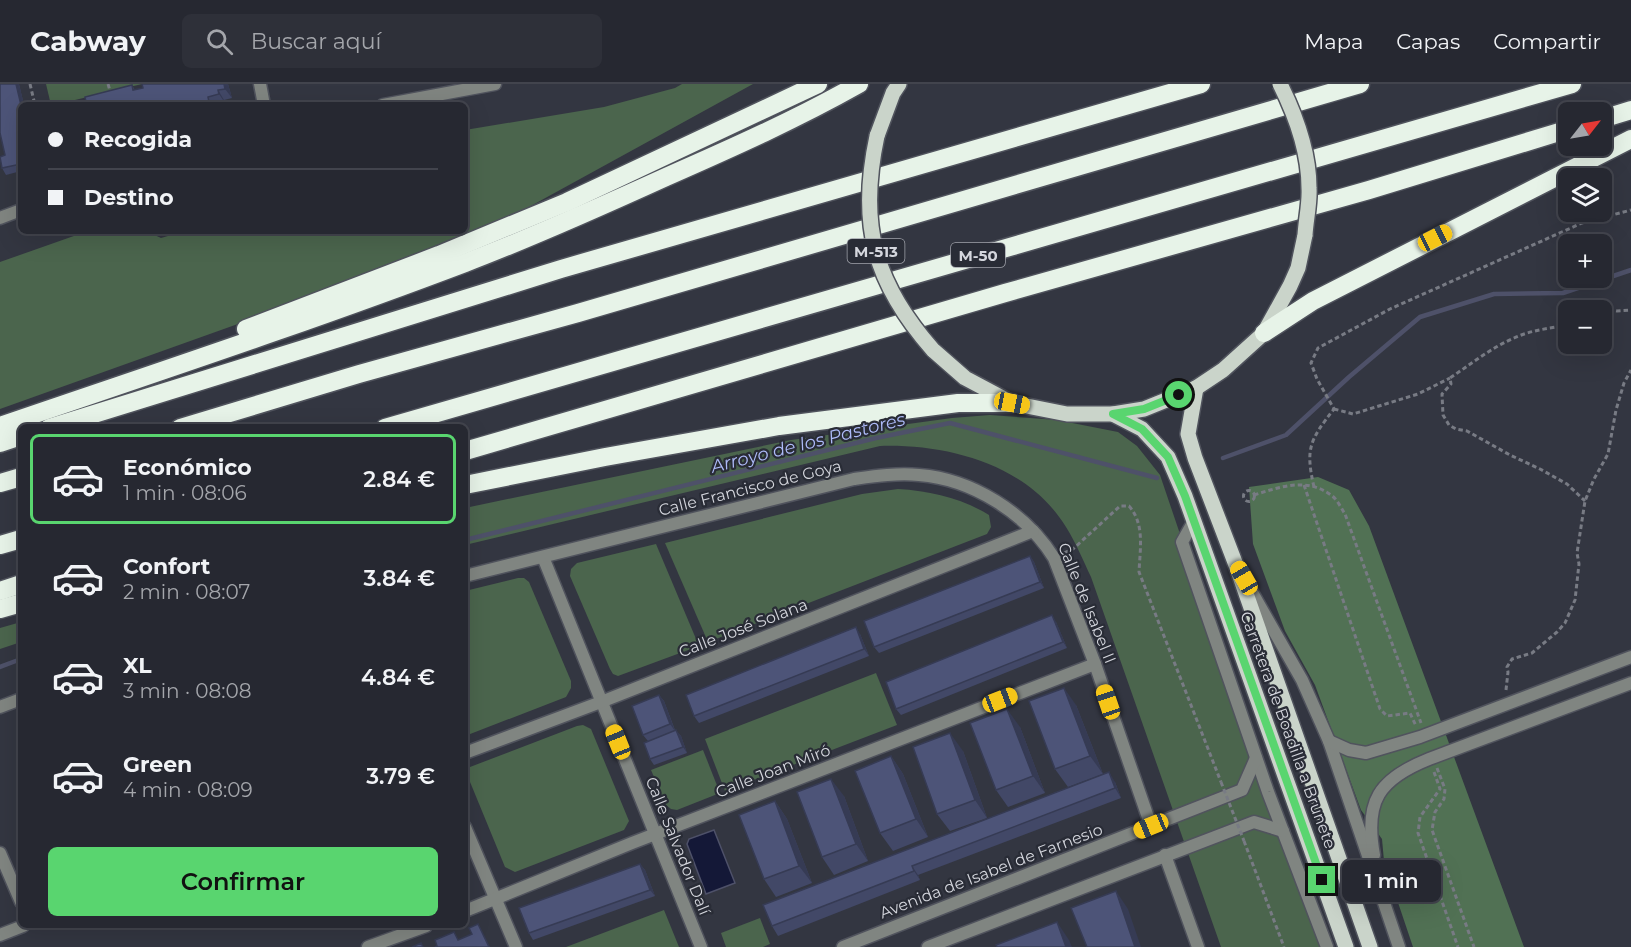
<!DOCTYPE html>
<html lang="es">
<meta charset="utf-8">
<style>
:root{--surface:#262831;--page:#2e3039;--text:#f1f3f6;--muted:#a4a6ab;--line:#42444d;--accent:#59d56f}
body{margin:0;font-family:Montserrat,sans-serif;background:var(--page);color:var(--text);height:100vh;display:flex;flex-direction:column;font-size:22px;white-space:nowrap}
*{box-sizing:border-box;margin:0}
p{font-size:20px;color:var(--muted)}
.icon{flex:none;width:33px;height:33px;fill:none;stroke:currentColor;stroke-width:2;stroke-linecap:round;stroke-linejoin:round}
.map{position:relative;flex:1;overflow:hidden}
.panel{position:absolute;left:18px;top:340px;width:450px;height:504px;display:flex;flex-direction:column;background:var(--surface);border-radius:9px;box-shadow:0 6px 24px #0002,0 0 0 2px var(--line)}
.panel>*{flex:none}
.banner{position:absolute;left:18px;top:18px;width:450px;height:132px;border-radius:9px;box-shadow:0 6px 24px #0002,0 0 0 2px var(--line);display:grid;align-content:center;height:132px;padding:0 30px;background:var(--surface)}
.needle{width:39px;rotate:59deg}
.tools{position:absolute;left:1558px;top:18px;display:grid;gap:12px}
.tools a{display:grid;place-items:center;width:54px;height:54px;border-radius:9px;background:var(--surface);box-shadow:0 6px 24px #0002,0 0 0 2px var(--line);font-size:30px}
.end{position:absolute;width:27px;height:27px;margin:-14px;border:8px solid #59d56f;background:#111;box-shadow:0 0 0 3px #111}
.from{border-radius:50%}
.bubble{position:absolute;height:42px;border-radius:9px;background:var(--surface);box-shadow:0 6px 24px #0002,0 0 0 2px var(--line);font-size:20px;font-weight:600;line-height:42px;text-align:center}
.car{position:absolute;width:18px;height:36px;margin:-18px -9px;border-radius:8px;box-shadow:0 0 4px 2px #0007;background:linear-gradient(#f5c518 24%,#345 0 40%,#f5c518 0 76%,#345 0 86%,#f5c518 0)}
.banner b{display:flex;align-items:center;gap:21px;height:57px;font-size:22px}
.banner b+b{border-top:2px solid var(--line)}
.banner i{width:15px;height:15px;background:var(--text)}
ul{padding:10px 0 0;list-style:none}
li{display:flex;align-items:center;gap:18px;height:90px;margin:0 12px 9px;padding:0 18px;border:3px solid transparent;border-radius:9px}
li div{flex:1}
li b{display:block;font-size:22px}
li em{font-style:normal;font-weight:600}
li.current{border-color:var(--accent)}
li>.icon{width:54px;height:54px;stroke-width:1.5}
.button{display:flex;gap:12px;margin-top:auto;padding:12px 30px}
.button a{flex:1;height:69px;border-radius:9px;background:var(--accent);color:#111;font-size:24px;font-weight:600;line-height:69px;text-align:center}
header{display:flex;align-items:center;gap:36px;box-sizing:border-box;height:84px;padding:0 30px;background:var(--surface);border-bottom:2px solid var(--line)}
header strong{font-size:28px}
nav{display:flex;gap:33px;margin-inline-start:auto;font-size:21px}
.search{width:420px;height:54px;background:var(--page);display:flex;align-items:center;gap:15px;box-sizing:border-box;padding:0 21px;border-radius:9px;color:var(--muted);font-size:22px}
.map>svg:first-child{display:block}
.green{fill:#4b654d}
.forest{fill:#517154}
.water{fill:#141837;stroke:#4e5169;stroke-width:1.5}
.lines{fill:none;stroke-linecap:round;stroke-linejoin:round}
.stream{stroke:#4e5169;stroke-width:4.5}
.street-casing{stroke:#50535d;stroke-width:15}
.primary-casing{stroke:#50535d;stroke-width:18}
.highway-casing{stroke:#50535d;stroke-width:21}
.path{stroke:#787b84;stroke-width:3;stroke-dasharray:4.5 3;stroke-linecap:butt}
.street{stroke:#808581;stroke-width:12}
.primary{stroke:#cad4ca;stroke-width:15}
.highway{stroke:#e7f3e8;stroke-width:18}
.primary-bridge-casing{stroke:#50535d;stroke-width:18;stroke-linecap:butt}
.path-bridge{stroke:#787b84;stroke-width:3;stroke-dasharray:4.5 3;stroke-linecap:butt}
.primary-bridge{stroke:#cad4ca;stroke-width:15}
.wall{fill:#424867}
.shaded-wall{fill:#363b54}
.building{fill:#4d5478;stroke:#363b54;stroke-width:1.5}
.route{stroke:#59d56f;stroke-width:8}
.labels{text-anchor:middle;dominant-baseline:central;stroke-width:4.5;stroke-linejoin:round;paint-order:stroke}
.shield{fill:#292c36;stroke:#a1a3ab;stroke-width:1.5}
.shield-label{font-size:15px;font-weight:bold;fill:#d4d6dd}
.street-label{font-size:16px;fill:#d4d6dd;stroke:#292c36}
.water-label{font-size:18px;font-style:italic;fill:#aebbf9;stroke:#292c36}
</style>
<header>
<strong>Cabway</strong>
<div class="search"><svg class="icon" aria-label="search" viewBox="0 0 24 24"><circle cx="10" cy="10" r="6"/><path d="M15 15l6 6"/></svg>Buscar aquí</div>
<nav><a>Mapa</a><a>Capas</a><a>Compartir</a></nav>
</header>
<div class="map">
<svg width="1631" height="863" viewBox="0 0 1631 863">
<rect width="100%" height="100%" fill="#333641"/>
<g class="green">
<path d="M46,0H142L54,21H51Z"/>
<path d="M682,0H753L489,145L353,199L0,325V178L88,147H146L161,154L185,147H465V46L604,23L675,4Z"/>
<path d="M990,331L1057,336L1118,348L1137,362L1160,391L1256,674L1324,863H1221L1091,493C1083,476 1076,459 1066,443C1028,381 949,360 880,362L465,461V424L791,356L952,334Z"/>
<path d="M898,405C931,407 961,414 989,431L991,443L987,450L708,558L665,459L862,410Z"/>
<path d="M656,460L699,562L618,592L613,590L610,585L570,492L571,485L577,479Z"/>
<path d="M518,494H524L529,498L571,597V604L566,613L465,652V507Z"/>
<path d="M21,538V558L0,565V544Z"/>
<path d="M876,589L897,641L725,707L705,655Z"/>
<path d="M583,641L591,645L629,737L624,746L515,788L505,783L468,693L470,683L577,642Z"/>
<path d="M703,666L720,709L677,726L671,725L666,721L651,686Z"/>
<path d="M664,826L679,863H566Z"/>
<path d="M760,834L770,860L763,863H726L721,849Z"/>
</g>
<path class="forest" d="M1318,393L1349,406L1369,442L1524,863H1413L1384,777L1382,755L1361,726L1315,601L1285,547L1253,460L1249,403Z"/>
<path class="water" d="M714,746L735,799L706,810L687,760L689,755Z"/>
<g class="lines">
<g class="stream">
<path d="M1223,374L1286,351L1349,293L1420,233L1494,210L1563,209L1631,186"/>
<path d="M465,456L876,354L950,339L1157,394"/>
<path d="M0,583L21,575"/>
</g>
<g class="street-casing">
<g id="street">
<path d="M260,0L264,21"/>
<path d="M383,21L495,0"/>
<path d="M0,134L21,126"/>
<path d="M1194,437L1182,458L1268,708L1327,863"/>
<path d="M543,473L701,863"/>
<path d="M465,492L854,395C876,392 897,389 919,391C972,395 1026,429 1054,474L1095,580L1151,742"/>
<path d="M1249,503L1302,596L1329,657L1399,863"/>
<path d="M0,623L21,615"/>
<path d="M1329,657L1349,666L1366,669L1420,653L1631,573"/>
<path d="M465,669L601,618L1033,447"/>
<path d="M465,743L516,863"/>
<path d="M0,769L21,818"/>
<path d="M1165,771L1198,863"/>
<path d="M1374,771C1364,717 1379,695 1429,675L1631,599"/>
<path d="M465,827L632,759L1095,580"/>
<path d="M0,851L23,842"/>
<path d="M368,863L426,842"/>
<path d="M843,863L1242,706L1256,674"/>
<path d="M928,863L1254,738L1283,747"/>
</g>
</g>
<g class="primary-casing">
<g id="primary">
<path d="M877,52L893,9L899,0"/>
<path d="M933,266L965,294L1012,319L1067,330H1113L1144,325L1196,304L1223,286L1264,249L1290,202L1298,184L1305,151"/>
<path d="M1196,304L1188,350L1195,374L1236,481L1370,863"/>
<path d="M1113,330L1142,345L1168,373L1185,412L1346,863"/>
</g>
</g>
<g class="highway-casing">
<g id="highway">
<path d="M1602,35L1631,26"/>
<path d="M246,245L439,171L567,118L818,0"/>
<path d="M1264,249L1313,217L1631,55"/>
<path d="M0,342C155,289 312,237 465,179C533,153 600,123 666,93C732,64 797,35 859,0"/>
<path d="M49,344L561,185L1201,0"/>
<path d="M180,344L359,290L578,229L1360,0"/>
<path d="M385,344L1572,0"/>
<path d="M0,359L21,352"/>
<path d="M465,367L1005,209L1369,106L1569,45"/>
<path d="M0,399L21,393"/>
<path d="M465,401L605,373L779,342L958,319H1012"/>
<path d="M0,461L21,455"/>
<path d="M0,507L21,500"/>
<path d="M0,525L21,519"/>
</g>
</g>
<g class="path">
<path d="M30,0L35,21"/>
<path d="M108,0L111,10"/>
<path d="M1602,228L1608,225L1617,227L1631,226"/>
<path d="M1569,241C1551,244 1531,246 1514,254C1491,264 1471,280 1450,294L1451,300L1442,310L1443,331L1449,341L1456,345L1467,347L1510,371L1540,385L1567,400L1585,417"/>
<path d="M1334,325L1353,330L1418,310L1450,294"/>
<path d="M1304,401L1380,625L1387,632L1410,629L1416,642"/>
<path d="M1314,403C1305,364 1310,356 1334,325L1317,295L1311,279L1318,264L1390,225L1582,139L1631,126"/>
<circle cx="1249" cy="412" r="5.5"/>
<path d="M1254,411C1280,403 1306,393 1331,411C1337,415 1341,424 1345,430L1421,639"/>
<path d="M1064,469L1073,465L1120,422H1129C1145,440 1140,465 1139,488L1221,698"/>
<path d="M1506,606L1508,588L1507,583L1512,575L1532,569L1557,548L1565,539L1575,516L1579,480L1577,469L1585,417L1594,395L1608,370L1616,326L1624,299L1631,286"/>
<path d="M1437,684L1445,705L1444,715L1435,728L1432,746L1474,863"/>
<path d="M1434,688L1440,705L1420,733L1418,749L1458,863"/>
<path d="M1244,757L1284,863"/>
</g>
<use href="#street" class="street"/>
<use href="#primary" class="primary"/>
<use href="#highway" class="highway"/>
<g class="primary-bridge-casing">
<g id="primary-bridge">
<path d="M1280,0C1296,32 1309,67 1309,104C1310,119 1306,135 1305,151"/>
<path d="M877,52C858,140 874,199 933,266"/>
</g>
</g>
<path class="path-bridge" d="M1221,698L1244,757"/>
<use href="#primary-bridge" class="primary-bridge"/>
</g>
<g class="wall">
<path d="M19,0L24,21H21V87L6,91L2,84L5,71Z"/>
<path d="M142,0H228L232,14L224,16L225,19L219,21H75L132,1L135,6L143,4Z"/>
<path d="M1030,472L1034,478L1044,504L879,569L874,563Z"/>
<path d="M1056,538L1067,564L901,631L896,625Z"/>
<path d="M860,550L869,572L699,639L694,632Z"/>
<path d="M659,611L664,617L675,646L681,652L687,669L654,681L650,675L648,657L643,651Z"/>
<path d="M1076,621L1103,690L1068,703L1055,685Z"/>
<path d="M1020,643L1045,709L1008,723L996,706Z"/>
<path d="M963,667L987,734L950,747L937,730Z"/>
<path d="M891,672L903,690L928,753L893,767L880,749Z"/>
<path d="M1115,698L1121,714L918,791L920,796L778,852L772,842L763,821Z"/>
<path d="M844,712L868,777L834,791L822,773Z"/>
<path d="M775,717L787,735L812,799L776,813L764,795Z"/>
<path d="M640,780L645,786L655,812L533,856L529,849Z"/>
</g>
<g class="shaded-wall">
<path d="M16,0H19L24,21H21Z"/>
<path d="M224,0H228L232,14L225,5Z"/>
<path d="M218,6L224,16L225,19L219,10Z"/>
<path d="M1030,472L1034,478L1044,504L1040,498Z"/>
<path d="M1052,531L1056,538L1067,564L1063,558Z"/>
<path d="M856,543L860,550L869,572L864,565Z"/>
<path d="M1064,604L1076,621L1103,690L1090,672Z"/>
<path d="M659,611L664,617L675,647L670,640Z"/>
<path d="M1007,625L1020,643L1045,709L1033,692Z"/>
<path d="M676,646L681,652L687,669L683,663Z"/>
<path d="M950,649L963,667L987,734L975,716Z"/>
<path d="M891,672L903,690L928,753L916,735Z"/>
<path d="M1109,688L1115,698L1121,714L1115,704Z"/>
<path d="M831,695L844,712L868,777L856,760Z"/>
<path d="M775,717L787,735L812,799L799,782Z"/>
<path d="M640,780L645,786L655,812L650,806Z"/>
<path d="M912,782L918,791L920,796L914,787Z"/>
<path d="M1116,807L1128,825L1141,863H1135Z"/>
<path d="M1057,838L1069,856L1072,863H1066Z"/>
<path d="M478,840L482,847L490,863H489Z"/>
</g>
<g class="building">
<path d="M0,0H16L21,21V80L2,84L0,73L5,71L0,49Z"/>
<path d="M142,0H224L225,5L218,6L219,10L208,13L209,18L196,21H75L86,18L85,13L132,1L133,6L143,4Z"/>
<path d="M1030,472L1040,498L874,563L864,537Z"/>
<path d="M1052,531L1063,558L896,625L886,598Z"/>
<path d="M856,543L864,565L694,632L686,611Z"/>
<path d="M1064,604L1090,672L1055,685L1029,617Z"/>
<path d="M659,611L670,640L643,651L632,622Z"/>
<path d="M1007,625L1033,692L996,706L970,639Z"/>
<path d="M676,646L683,663L650,675L644,659Z"/>
<path d="M950,649L975,716L937,730L913,663Z"/>
<path d="M891,672L916,735L880,749L855,687Z"/>
<path d="M1109,688L1115,704L912,782L914,787L772,842L763,821Z"/>
<path d="M831,695L856,760L822,773L797,708Z"/>
<path d="M775,717L799,782L764,795L739,731Z"/>
<path d="M640,780L650,806L529,849L519,824Z"/>
<path d="M1116,807L1135,863H1087L1071,824Z"/>
<path d="M1057,838L1066,863H997L996,861Z"/>
<path d="M478,840L489,863H435L437,862L435,856L454,848L458,856L472,850L469,844Z"/>
<path d="M421,859L423,863H412Z"/>
</g>
<g class="lines">
<path class="route" d="M1179,311L1144,325L1113,330L1142,345L1168,373L1185,412L1322,796"/>
</g>
<g class="labels">
<g class="shield">
<rect x="847.5" y="155" width="57" height="24" rx="4.5"/>
<rect x="951" y="159" width="54" height="24" rx="4.5"/>
</g>
<g class="shield-label">
<text x="876" y="167">M-513</text>
<text x="978" y="171">M-50</text>
</g>
<g class="street-label">
<text transform="translate(750 404) rotate(-14)">Calle Francisco de Goya</text>
<text transform="translate(1087 519) rotate(68)">Calle de Isabel II</text>
<text transform="translate(743 544) rotate(-21)">Calle José Solana</text>
<text transform="translate(1288 646) rotate(70)">Carretera de Boadilla a Brunete</text>
<text transform="translate(773 687) rotate(-21)">Calle Joan Miró</text>
<text transform="translate(678 762) rotate(68)">Calle Salvador Dalí</text>
<text transform="translate(991 787) rotate(-21)">Avenida de Isabel de Farnesio</text>
</g>
<g class="water-label">
<text transform="translate(808 359) rotate(-14)">Arroyo de los Pastores</text>
</g>
</g>
</svg>
<div class="tools">
<a><svg class="needle" viewBox="-14 -14 28 28"><path d="M0-13l5 13h-10z" fill="#e53935"/><path d="M0 13l5-13h-10z" fill="#a4a6ab"/></svg></a>
<a><svg class="icon" aria-label="layers" viewBox="0 0 24 24"><path d="M12 4l9 5-9 5-9-5zM3 14l9 5 9-5"/></svg></a>
<a>+</a>
<a>−</a>
</div>
<i class="end from" style="left:1179px;top:311px"></i>
<i class="end" style="left:1322px;top:796px"></i>
<div class="bubble" style="left:1342px;top:776px;width:99px">1 min</div>
<i class="car" style="left:1435px;top:154px;rotate:63deg"></i>
<i class="car" style="left:1012px;top:319px;rotate:101deg"></i>
<i class="car" style="left:1244px;top:494px;rotate:330deg"></i>
<i class="car" style="left:1000px;top:616px;rotate:69deg"></i>
<i class="car" style="left:1108px;top:618px;rotate:341deg"></i>
<i class="car" style="left:618px;top:658px;rotate:338deg"></i>
<i class="car" style="left:1151px;top:742px;rotate:248deg"></i>
<div class="banner">
<b><i class="from"></i>Recogida</b>
<b><i></i>Destino</b>
</div>
<section class="panel">
<ul>
<li class="current"><svg class="icon" aria-label="car" viewBox="0 0 24 24"><path d="M5 17H2v-5l4-1 3-4h7l3 4 3 1v5h-3M9 17h6M6 11h13"/><circle cx="7" cy="17" r="2"/><circle cx="17" cy="17" r="2"/></svg><div><b>Económico</b><p>1 min · 08:06</p></div><em>2.84 €</em></li>
<li><svg class="icon" aria-label="car" viewBox="0 0 24 24"><path d="M5 17H2v-5l4-1 3-4h7l3 4 3 1v5h-3M9 17h6M6 11h13"/><circle cx="7" cy="17" r="2"/><circle cx="17" cy="17" r="2"/></svg><div><b>Confort</b><p>2 min · 08:07</p></div><em>3.84 €</em></li>
<li><svg class="icon" aria-label="car" viewBox="0 0 24 24"><path d="M5 17H2v-5l4-1 3-4h7l3 4 3 1v5h-3M9 17h6M6 11h13"/><circle cx="7" cy="17" r="2"/><circle cx="17" cy="17" r="2"/></svg><div><b>XL</b><p>3 min · 08:08</p></div><em>4.84 €</em></li>
<li><svg class="icon" aria-label="car" viewBox="0 0 24 24"><path d="M5 17H2v-5l4-1 3-4h7l3 4 3 1v5h-3M9 17h6M6 11h13"/><circle cx="7" cy="17" r="2"/><circle cx="17" cy="17" r="2"/></svg><div><b>Green</b><p>4 min · 08:09</p></div><em>3.79 €</em></li>
</ul>
<div class="button"><a>Confirmar</a></div>
</section>
</div>
